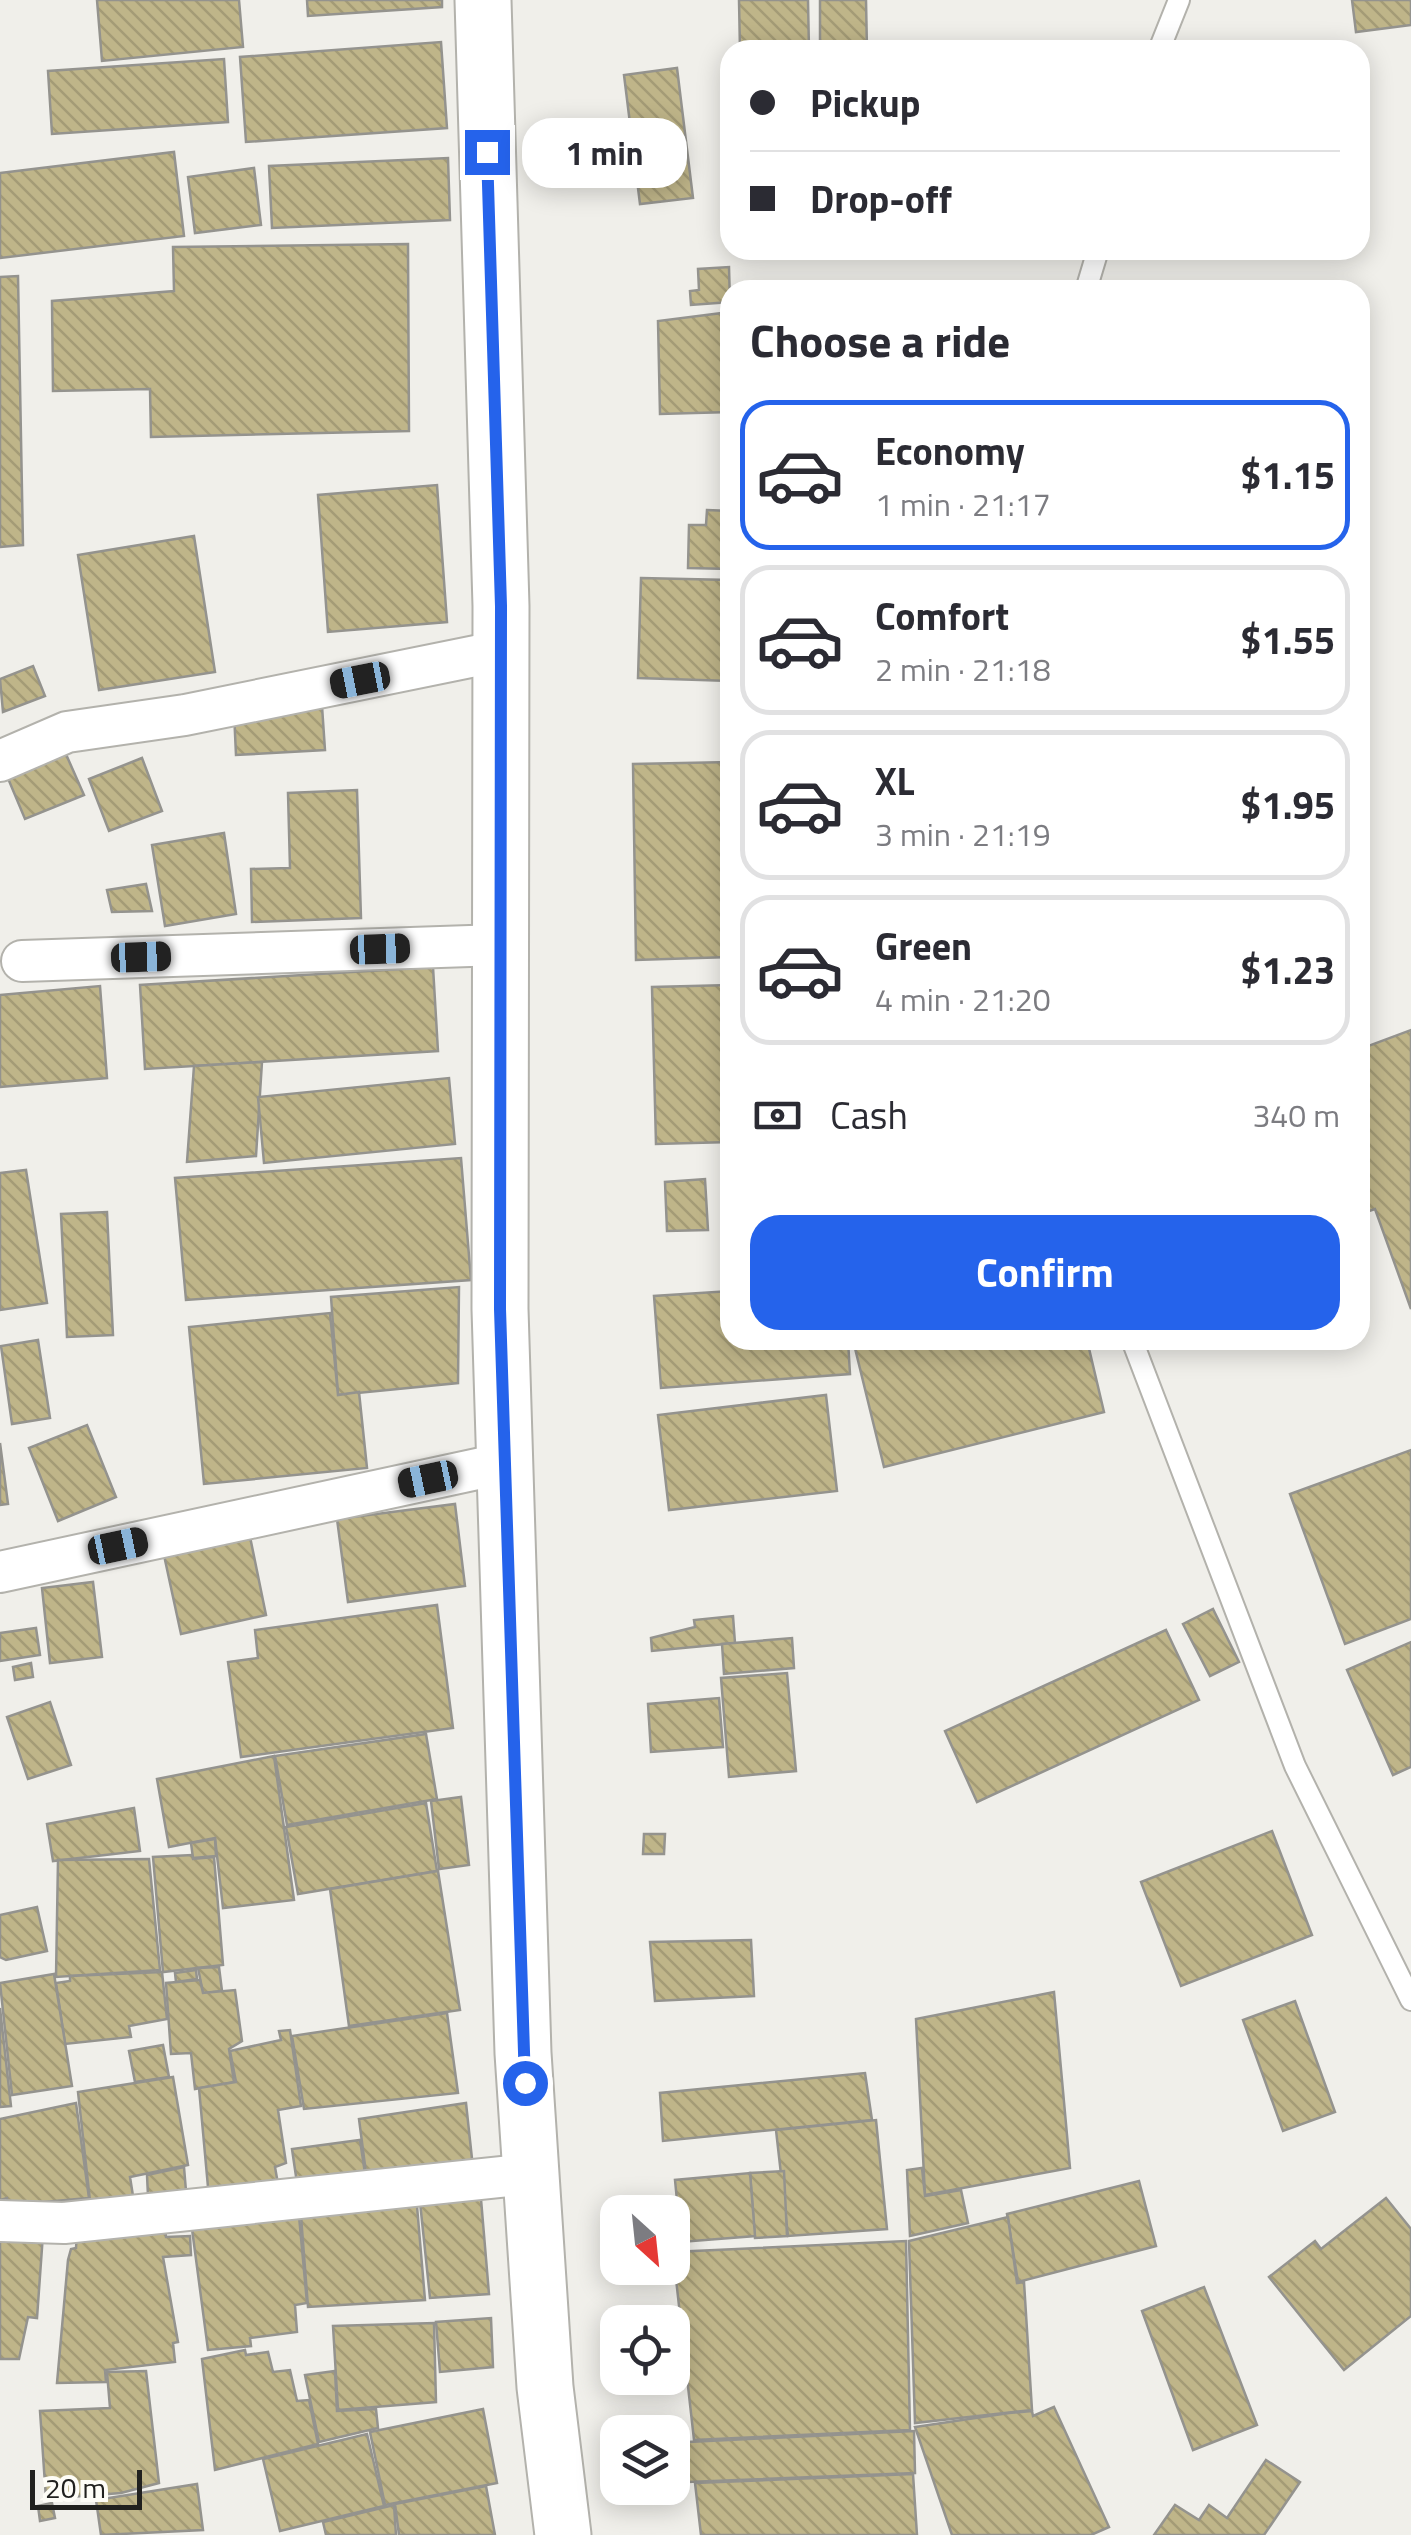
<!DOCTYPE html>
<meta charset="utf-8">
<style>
:root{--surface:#fff;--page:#f2f2f3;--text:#2b2b33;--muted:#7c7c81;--line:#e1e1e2;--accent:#2563eb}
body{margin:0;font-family:"Titillium Web",sans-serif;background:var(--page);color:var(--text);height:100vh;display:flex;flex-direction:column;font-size:38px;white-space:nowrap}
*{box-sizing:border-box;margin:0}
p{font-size:32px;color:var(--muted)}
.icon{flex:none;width:55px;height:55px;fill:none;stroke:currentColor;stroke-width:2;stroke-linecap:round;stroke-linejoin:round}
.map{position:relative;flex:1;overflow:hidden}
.sheet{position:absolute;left:720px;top:280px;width:650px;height:1070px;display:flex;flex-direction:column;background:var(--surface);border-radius:30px;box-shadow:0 5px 25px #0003}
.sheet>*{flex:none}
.hud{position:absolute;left:720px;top:40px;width:650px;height:220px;border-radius:30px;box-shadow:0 5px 25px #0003;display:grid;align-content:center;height:220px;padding:0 30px;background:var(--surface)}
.needle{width:65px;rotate:153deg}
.tools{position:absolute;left:600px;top:2195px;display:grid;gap:20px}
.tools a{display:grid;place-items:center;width:90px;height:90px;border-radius:20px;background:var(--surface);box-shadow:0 5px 25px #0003;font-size:50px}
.scale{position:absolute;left:30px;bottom:25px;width:112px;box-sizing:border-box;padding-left:10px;border:5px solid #21211f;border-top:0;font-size:28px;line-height:35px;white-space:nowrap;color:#21211f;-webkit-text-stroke:8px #fefdf7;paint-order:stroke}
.end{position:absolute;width:45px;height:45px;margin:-22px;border:12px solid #2563eb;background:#fff;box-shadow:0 0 0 5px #fff}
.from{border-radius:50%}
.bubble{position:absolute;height:70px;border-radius:30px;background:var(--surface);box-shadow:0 5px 25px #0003;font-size:32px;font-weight:700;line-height:70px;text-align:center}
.car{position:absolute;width:30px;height:60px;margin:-30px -15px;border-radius:12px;box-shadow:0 0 8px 2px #0007;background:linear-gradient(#222 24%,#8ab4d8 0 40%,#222 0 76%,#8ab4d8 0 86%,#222 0)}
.hud b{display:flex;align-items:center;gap:35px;height:95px;font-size:38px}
.hud b+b{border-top:2px solid var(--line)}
.hud i{width:25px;height:25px;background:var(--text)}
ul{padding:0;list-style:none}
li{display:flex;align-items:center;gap:30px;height:150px;margin:0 20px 15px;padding:0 10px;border:5px solid var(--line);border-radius:30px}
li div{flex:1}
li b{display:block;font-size:38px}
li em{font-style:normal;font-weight:700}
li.current{border-color:var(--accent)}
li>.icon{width:90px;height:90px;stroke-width:1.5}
h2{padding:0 30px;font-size:45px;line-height:120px}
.pay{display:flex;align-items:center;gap:25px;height:110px;padding:0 30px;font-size:38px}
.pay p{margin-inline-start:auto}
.cta{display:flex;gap:20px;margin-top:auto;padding:20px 30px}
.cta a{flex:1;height:115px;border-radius:30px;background:var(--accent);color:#fff;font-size:40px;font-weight:700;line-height:115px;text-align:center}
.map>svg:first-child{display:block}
.building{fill:url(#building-back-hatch);stroke:#94938e;stroke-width:2.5}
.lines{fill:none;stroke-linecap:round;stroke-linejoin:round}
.lane-casing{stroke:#b3b2ac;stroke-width:24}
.street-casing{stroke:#b3b2ac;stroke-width:44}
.highway-casing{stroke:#b3b2ac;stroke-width:59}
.lane{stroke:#fff;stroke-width:20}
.street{stroke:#fff;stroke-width:40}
.highway{stroke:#fff;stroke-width:55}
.route{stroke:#2563eb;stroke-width:12}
</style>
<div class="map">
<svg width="1411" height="2535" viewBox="0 0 1411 2535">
<defs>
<pattern id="building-back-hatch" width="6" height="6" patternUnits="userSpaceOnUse" patternTransform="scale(2.5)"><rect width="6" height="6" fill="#bfb589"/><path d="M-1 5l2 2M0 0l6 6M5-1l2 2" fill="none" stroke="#a49b76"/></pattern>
</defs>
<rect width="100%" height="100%" fill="#f0efea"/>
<g class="building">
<path d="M97,0H239L243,47L102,61Z"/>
<path d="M307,0H442V7L308,16Z"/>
<path d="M739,0H808L809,50H740Z"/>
<path d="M820,0H866L867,50H820Z"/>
<path d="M1352,0H1411V25L1356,32Z"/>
<path d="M441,42L447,128L246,142L240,57Z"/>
<path d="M224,59L228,122L52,134L48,71Z"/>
<path d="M677,68L693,198L640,204L624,75Z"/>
<path d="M174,152L184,236L0,258V173Z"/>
<path d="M448,158L450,220L272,228L269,166Z"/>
<path d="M254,168L261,225L195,233L188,177Z"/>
<path d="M408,244L409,431L151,437L150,389L53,391L52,301L174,291L173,247Z"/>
<path d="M729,267L730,302L691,305L690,291L699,290L698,269Z"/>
<path d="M18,276L23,545L0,547V277Z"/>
<path d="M730,312V412L660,414L658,321Z"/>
<path d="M437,485L447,622L328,632L318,495Z"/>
<path d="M707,510L730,511V569L688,568L689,525H706Z"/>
<path d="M194,536L215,672L99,690L78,555Z"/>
<path d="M641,578L730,580V681L638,678Z"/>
<path d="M33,666L45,696L3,712L0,679Z"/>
<path d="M322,706L325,750L236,755L234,712Z"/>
<path d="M65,752L84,795L25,819L7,776Z"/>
<path d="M142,758L162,811L109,831L89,779Z"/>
<path d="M730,762V957L636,960L633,764Z"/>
<path d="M357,790L361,918L252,922L251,869L290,868L288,793Z"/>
<path d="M224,833L236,914L165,926L152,845Z"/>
<path d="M146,884L152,911L112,912L107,890Z"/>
<path d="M433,967L438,1051L145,1069L140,985Z"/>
<path d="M730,985V1142L656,1144L652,987Z"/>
<path d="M100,986L107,1078L0,1087V995Z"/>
<path d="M1411,1030V1309L1375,1209L1360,1214V1049Z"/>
<path d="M262,1062L256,1156L187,1162L194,1066Z"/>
<path d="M449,1078L455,1144L264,1163L258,1097Z"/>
<path d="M461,1158L471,1280L186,1300L175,1178Z"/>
<path d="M26,1170L47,1303L0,1310V1173Z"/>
<path d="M705,1179L708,1230L667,1231L665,1182Z"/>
<path d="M107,1212L113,1335L67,1337L61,1214Z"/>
<path d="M459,1287L458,1383L338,1395L331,1297Z"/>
<path d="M730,1291V1340H848L850,1374L661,1388L654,1296Z"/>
<path d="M330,1313L338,1395L359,1392L367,1468L204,1484L189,1327Z"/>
<path d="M38,1340L50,1418L12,1424L1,1346Z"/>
<path d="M853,1340H1087L1104,1412L884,1467Z"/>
<path d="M826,1395L837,1491L669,1510L658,1415Z"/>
<path d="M87,1425L116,1497L58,1521L29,1448Z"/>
<path d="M0,1443L8,1504L0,1505Z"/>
<path d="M1411,1450V1619L1345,1644L1290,1494Z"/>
<path d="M455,1504L465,1586L348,1602L337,1519Z"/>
<path d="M248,1527L266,1615L181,1634L162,1546Z"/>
<path d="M93,1582L102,1657L50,1663L42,1588Z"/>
<path d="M437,1605L453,1728L241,1757L228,1662L258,1658L255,1630Z"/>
<path d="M1213,1609L1239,1662L1210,1676L1183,1624Z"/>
<path d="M733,1616L735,1643L652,1651L651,1638L695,1627L694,1620Z"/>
<path d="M36,1628L40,1655L0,1661V1633Z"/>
<path d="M1166,1630L1199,1700L977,1802L945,1731Z"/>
<path d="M792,1638L794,1668L724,1674L722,1644Z"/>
<path d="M1411,1642V1767L1393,1775L1347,1670Z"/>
<path d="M31,1663L33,1677L15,1680L13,1667Z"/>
<path d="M787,1673L796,1771L729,1777L721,1678Z"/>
<path d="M719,1698L723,1747L651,1752L648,1704Z"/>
<path d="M50,1702L71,1765L28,1779L7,1717Z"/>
<path d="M426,1734L437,1799L287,1825L275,1756Z"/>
<path d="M274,1756L294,1900L223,1908L215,1838L169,1847L157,1779Z"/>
<path d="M461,1797L469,1865L439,1869L431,1801Z"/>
<path d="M426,1803L437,1871L298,1894L286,1827Z"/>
<path d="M134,1808L140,1851L53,1861L47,1824Z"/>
<path d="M1272,1831L1312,1935L1181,1986L1141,1882Z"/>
<path d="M644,1834H665L664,1854H643Z"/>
<path d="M215,1839L216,1856L193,1858L191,1843Z"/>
<path d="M192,1855L193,1859L214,1857L223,1965L163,1972L153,1857Z"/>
<path d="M149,1859L160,1970L56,1977L58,1860Z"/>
<path d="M438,1871L460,2010L349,2026L330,1889Z"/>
<path d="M37,1907L47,1951L6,1960L0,1957V1915Z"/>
<path d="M751,1940L754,1996L655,2001L650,1942Z"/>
<path d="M219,1967L222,1991L203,1993L198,1968Z"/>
<path d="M196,1970L197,1979L176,1982L175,1973Z"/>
<path d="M162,1972L167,2019L129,2026L131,2037L65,2044L56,1983L70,1981V1976Z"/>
<path d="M54,1974L72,2086L12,2095L0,1983Z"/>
<path d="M200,1980L203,1993L235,1990L242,2041L229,2049L234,2082L195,2089L191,2053L171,2054L166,1983Z"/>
<path d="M1054,1992L1070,2168L925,2195L916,2019Z"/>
<path d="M1295,2001L1335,2112L1283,2131L1243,2020Z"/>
<path d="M0,2008L11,2106L0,2107Z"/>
<path d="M447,2013L458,2093L304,2109L292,2036Z"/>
<path d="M290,2030L301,2106L278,2110L286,2163L275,2167L278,2184L209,2198L199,2088L236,2082L230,2051L281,2040L279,2031Z"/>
<path d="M163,2045L169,2077L135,2082L129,2051Z"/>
<path d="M865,2073L872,2120L663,2141L660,2093Z"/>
<path d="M173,2077L188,2165L130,2177L133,2196L90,2201L78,2092Z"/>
<path d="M76,2103L89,2198L9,2205L7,2198L0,2200V2119Z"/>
<path d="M466,2103L473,2168L367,2181L359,2119Z"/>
<path d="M876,2120L887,2229L788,2236L776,2130Z"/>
<path d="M360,2140L366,2180L298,2190L292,2149Z"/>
<path d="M184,2167L186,2191L148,2196L147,2175Z"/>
<path d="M922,2168L925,2196L961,2190L968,2223L910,2236L907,2170Z"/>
<path d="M784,2171L787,2236L755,2238L750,2173Z"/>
<path d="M750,2173L755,2236L681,2242L675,2180Z"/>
<path d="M1139,2181L1156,2246L1018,2282L1007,2214Z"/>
<path d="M1386,2198L1411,2229V2316L1344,2370L1269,2277L1315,2241L1321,2249Z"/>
<path d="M481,2199L489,2294L430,2298L420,2202Z"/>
<path d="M417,2206L425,2300L308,2307L301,2216Z"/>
<path d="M299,2216L307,2303L295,2305L297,2332L250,2338L251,2346L208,2350L192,2229Z"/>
<path d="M1008,2217L1017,2283L1024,2282L1032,2410L915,2423L909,2241Z"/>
<path d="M165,2229L166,2237L190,2236L191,2255L163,2257L178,2342L173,2343L175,2362L105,2370L106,2382L57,2383L68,2260L71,2249L76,2248L77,2233Z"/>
<path d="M0,2233L43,2234L37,2318L28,2317L19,2359H0Z"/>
<path d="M906,2241L910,2430L694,2440L673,2252Z"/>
<path d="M1204,2287L1257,2425L1193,2450L1142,2311Z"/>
<path d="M491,2318L493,2367L440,2372L436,2322Z"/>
<path d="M434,2323L436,2402L338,2410L333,2326Z"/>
<path d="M245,2350L246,2355L268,2352L273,2372L290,2370L297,2401L309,2400L318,2444L215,2470L202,2359Z"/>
<path d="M146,2371L159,2483L121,2493L46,2499L40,2411L110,2408L107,2372Z"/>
<path d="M335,2371L337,2411L376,2409L378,2428L319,2442L305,2375Z"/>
<path d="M1054,2407L1109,2527L1091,2535H952L915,2427L1009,2413L1032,2411L1033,2416Z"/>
<path d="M483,2409L497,2483L385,2505L370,2432Z"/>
<path d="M914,2431L915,2473L688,2482V2442Z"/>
<path d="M367,2434L384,2506L280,2531L263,2459Z"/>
<path d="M1266,2460L1300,2482L1264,2535H1154L1175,2505L1199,2520L1209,2505L1227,2518Z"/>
<path d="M913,2474L917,2535H701L695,2483Z"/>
<path d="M197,2484L203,2530L101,2535L96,2500Z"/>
<path d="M486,2486L495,2535H399L395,2504Z"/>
<path d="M52,2503L55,2518L40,2521L38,2506Z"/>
<path d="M394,2505L396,2535H326L323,2522Z"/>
</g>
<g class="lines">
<g class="lane-casing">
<g id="lane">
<path d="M1159,50L1179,0"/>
<path d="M1086,290L1098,250"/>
<path d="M1132,1340L1295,1766L1411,2000"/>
</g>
</g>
<g class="street-casing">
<g id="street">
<path d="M0,761L67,732L185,715L500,651"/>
<path d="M22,961L500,945"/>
<path d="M0,1572L505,1463"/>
<path d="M0,2221L64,2223L529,2174"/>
</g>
</g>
<g class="highway-casing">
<path id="highway" d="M483,0L501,606L500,1309L523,2053L545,2387L563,2535"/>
</g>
<use href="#lane" class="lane"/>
<use href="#street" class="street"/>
<use href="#highway" class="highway"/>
</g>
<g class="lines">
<path class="route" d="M487,152L501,606L500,1309L525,2083"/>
</g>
</svg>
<div class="tools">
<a><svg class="needle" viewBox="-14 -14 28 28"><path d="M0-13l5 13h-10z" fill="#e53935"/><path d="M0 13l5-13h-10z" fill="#7c7c81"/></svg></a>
<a><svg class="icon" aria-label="locate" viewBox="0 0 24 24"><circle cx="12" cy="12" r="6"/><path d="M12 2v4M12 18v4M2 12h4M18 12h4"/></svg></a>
<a><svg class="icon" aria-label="layers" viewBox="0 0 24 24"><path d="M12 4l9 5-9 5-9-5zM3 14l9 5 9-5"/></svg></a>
</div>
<div class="scale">20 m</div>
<i class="end from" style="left:525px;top:2083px"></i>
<i class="end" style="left:487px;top:152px"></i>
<div class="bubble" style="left:522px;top:118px;width:165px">1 min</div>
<i class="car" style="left:360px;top:680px;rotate:259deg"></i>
<i class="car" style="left:380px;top:949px;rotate:88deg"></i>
<i class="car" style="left:141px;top:957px;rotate:88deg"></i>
<i class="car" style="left:428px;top:1479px;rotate:258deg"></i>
<i class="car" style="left:118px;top:1546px;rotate:78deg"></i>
<div class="hud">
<b><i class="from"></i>Pickup</b>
<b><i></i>Drop-off</b>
</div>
<section class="sheet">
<h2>Choose a ride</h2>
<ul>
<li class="current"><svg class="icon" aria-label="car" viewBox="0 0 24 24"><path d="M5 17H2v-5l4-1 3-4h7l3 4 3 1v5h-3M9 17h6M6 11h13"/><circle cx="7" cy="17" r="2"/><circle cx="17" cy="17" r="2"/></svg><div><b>Economy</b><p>1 min · 21:17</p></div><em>$1.15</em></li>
<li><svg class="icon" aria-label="car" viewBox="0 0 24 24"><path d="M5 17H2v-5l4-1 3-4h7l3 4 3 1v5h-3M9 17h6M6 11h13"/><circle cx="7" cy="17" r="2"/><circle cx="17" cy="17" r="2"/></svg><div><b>Comfort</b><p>2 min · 21:18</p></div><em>$1.55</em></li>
<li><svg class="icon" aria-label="car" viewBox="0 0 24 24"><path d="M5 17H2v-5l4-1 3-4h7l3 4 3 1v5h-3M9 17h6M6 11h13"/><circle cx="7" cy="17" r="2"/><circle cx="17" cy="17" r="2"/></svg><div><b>XL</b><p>3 min · 21:19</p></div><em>$1.95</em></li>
<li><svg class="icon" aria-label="car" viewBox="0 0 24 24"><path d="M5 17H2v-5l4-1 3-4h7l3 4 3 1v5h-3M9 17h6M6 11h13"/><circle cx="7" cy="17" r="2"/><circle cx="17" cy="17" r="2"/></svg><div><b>Green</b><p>4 min · 21:20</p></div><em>$1.23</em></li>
</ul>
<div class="pay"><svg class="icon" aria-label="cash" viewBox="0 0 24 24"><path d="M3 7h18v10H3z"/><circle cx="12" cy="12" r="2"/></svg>Cash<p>340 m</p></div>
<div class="cta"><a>Confirm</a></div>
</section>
</div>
